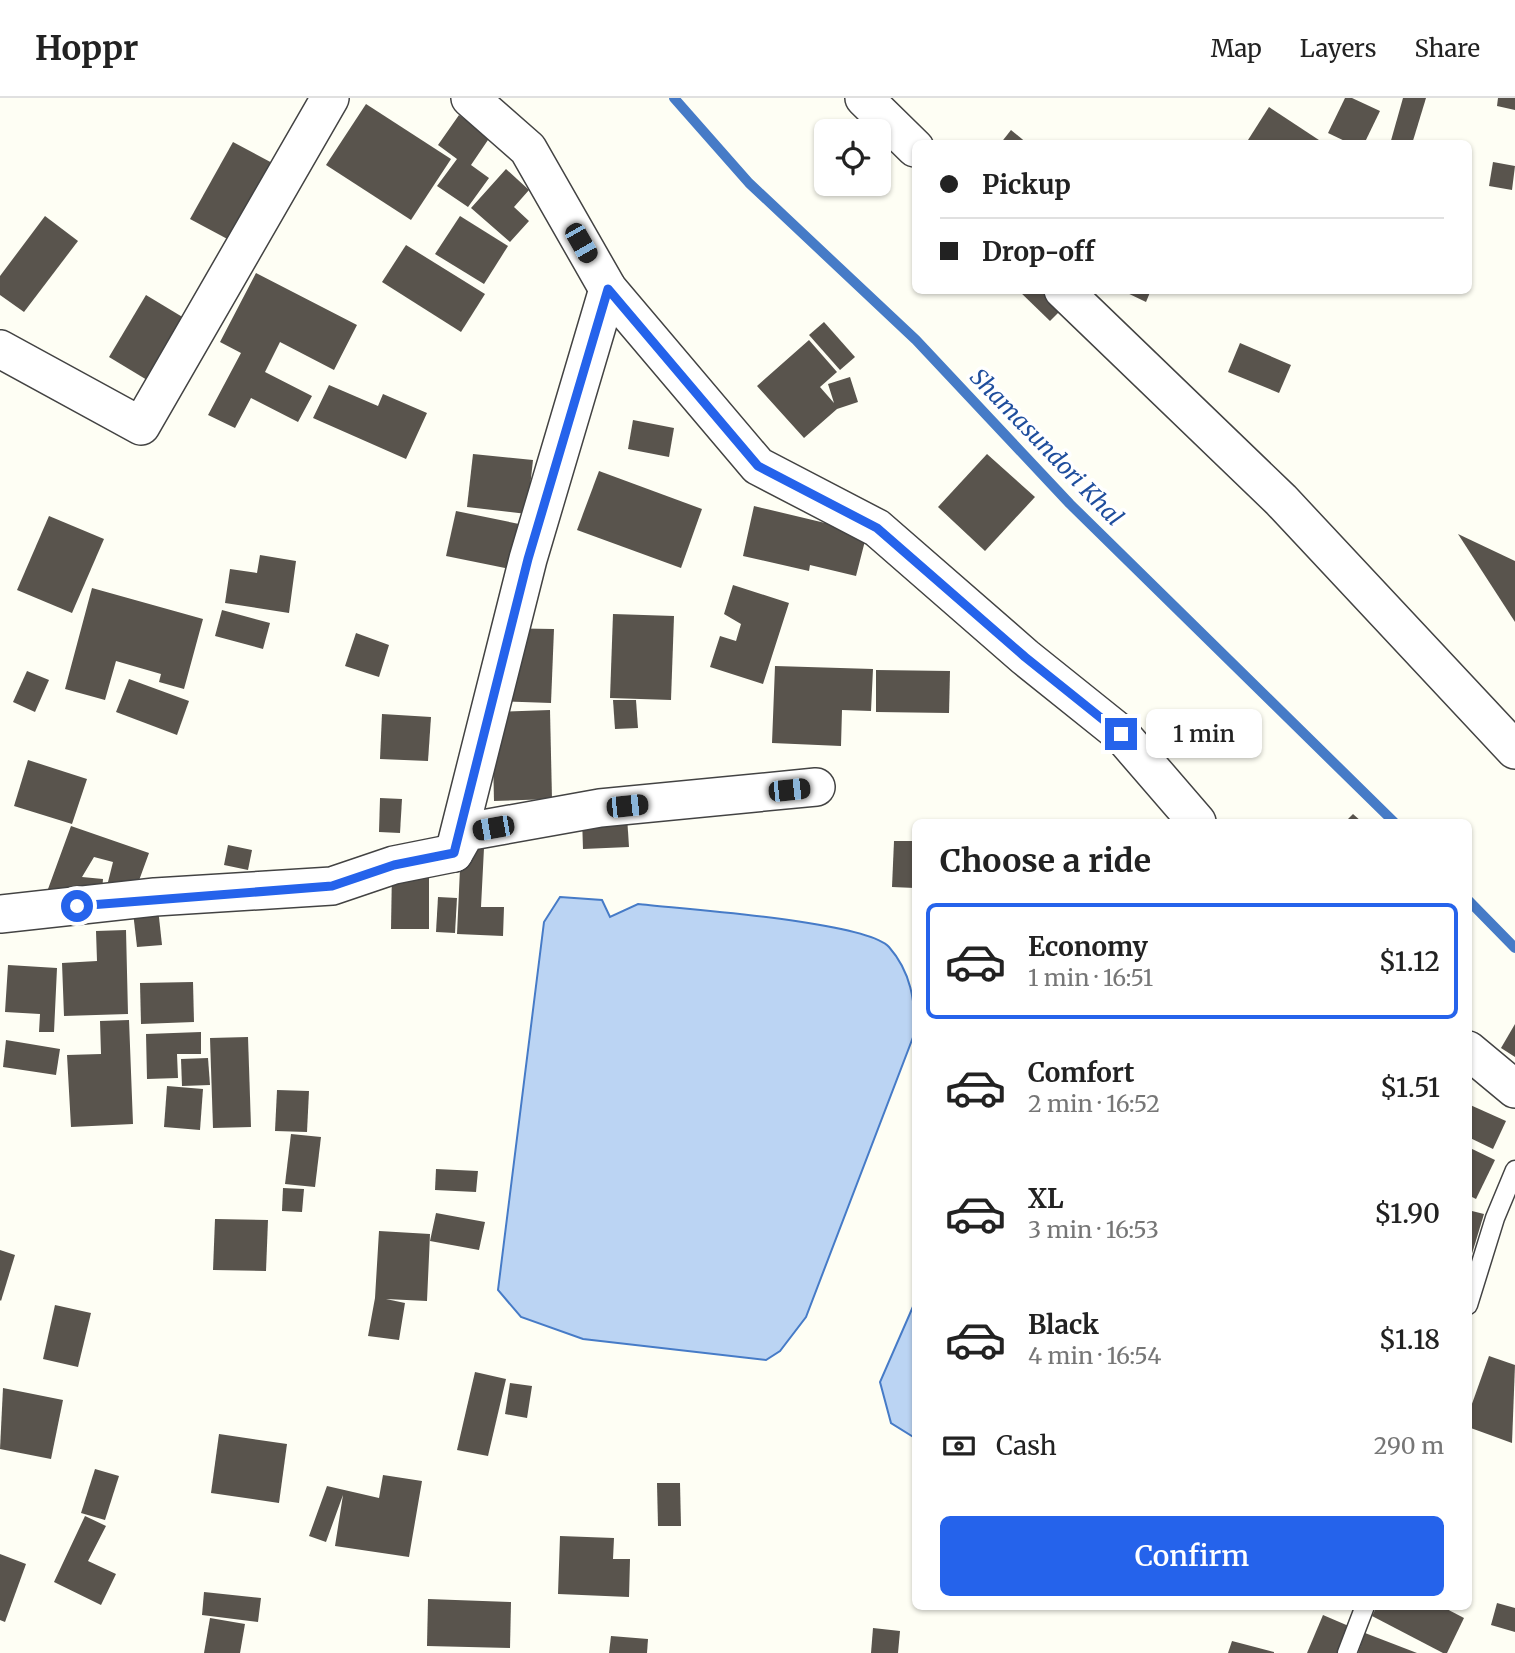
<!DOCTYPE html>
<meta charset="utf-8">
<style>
:root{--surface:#fff;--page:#f6f6f6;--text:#222;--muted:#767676;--line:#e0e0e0;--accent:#2563eb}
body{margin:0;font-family:Merriweather,serif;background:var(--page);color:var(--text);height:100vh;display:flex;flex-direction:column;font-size:26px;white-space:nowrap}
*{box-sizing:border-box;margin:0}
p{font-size:23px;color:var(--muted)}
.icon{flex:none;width:38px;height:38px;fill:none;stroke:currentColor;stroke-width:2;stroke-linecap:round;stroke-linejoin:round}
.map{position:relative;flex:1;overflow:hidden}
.sheet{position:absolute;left:912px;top:721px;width:560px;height:791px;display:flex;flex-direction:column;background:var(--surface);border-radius:10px;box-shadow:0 2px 5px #0004}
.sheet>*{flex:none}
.guide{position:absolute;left:912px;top:42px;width:560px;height:154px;border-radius:10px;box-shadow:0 2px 5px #0004;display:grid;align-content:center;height:154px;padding:0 28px;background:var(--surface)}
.buttons{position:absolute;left:814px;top:21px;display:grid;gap:14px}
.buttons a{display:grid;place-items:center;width:77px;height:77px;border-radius:10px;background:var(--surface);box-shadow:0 2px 5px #0004;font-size:35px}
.end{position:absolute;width:32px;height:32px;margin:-16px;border:9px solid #2563eb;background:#fff;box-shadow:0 0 0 4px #fff}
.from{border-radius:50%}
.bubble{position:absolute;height:49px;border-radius:10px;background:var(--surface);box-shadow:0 2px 5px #0004;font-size:23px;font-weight:600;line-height:49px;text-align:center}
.car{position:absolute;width:21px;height:42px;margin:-21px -10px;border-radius:9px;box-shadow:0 0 5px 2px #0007;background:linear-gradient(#222 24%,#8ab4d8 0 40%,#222 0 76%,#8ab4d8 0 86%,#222 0)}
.guide b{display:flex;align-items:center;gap:24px;height:66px;font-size:26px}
.guide b+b{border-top:2px solid var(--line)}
.guide i{width:18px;height:18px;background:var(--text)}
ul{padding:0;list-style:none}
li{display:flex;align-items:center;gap:21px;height:116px;margin:0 14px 10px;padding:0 14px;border:4px solid transparent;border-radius:10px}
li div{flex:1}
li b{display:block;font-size:26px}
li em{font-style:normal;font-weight:600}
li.on{border-color:var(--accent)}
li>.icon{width:63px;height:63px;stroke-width:1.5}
h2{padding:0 28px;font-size:32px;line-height:84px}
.pay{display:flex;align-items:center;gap:18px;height:77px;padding:0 28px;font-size:26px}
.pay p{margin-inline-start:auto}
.primary-button{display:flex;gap:14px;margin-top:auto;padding:14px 28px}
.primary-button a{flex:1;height:80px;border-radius:10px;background:var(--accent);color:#fff;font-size:28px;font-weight:600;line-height:80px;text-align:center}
header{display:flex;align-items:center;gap:42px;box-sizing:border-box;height:98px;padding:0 35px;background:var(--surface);border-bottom:2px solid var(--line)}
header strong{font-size:33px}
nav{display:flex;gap:38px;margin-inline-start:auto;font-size:24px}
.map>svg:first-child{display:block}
.water{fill:#bbd4f3;stroke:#467bc7;stroke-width:2}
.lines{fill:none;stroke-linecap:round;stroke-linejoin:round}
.stream{stroke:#467bc7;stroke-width:10}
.building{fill:#59544d}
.lane-casing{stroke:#434343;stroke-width:21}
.street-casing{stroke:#434343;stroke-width:40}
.lane{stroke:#fff;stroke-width:18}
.street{stroke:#fff;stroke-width:37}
.route{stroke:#2563eb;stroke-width:9}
.labels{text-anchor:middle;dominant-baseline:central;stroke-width:7;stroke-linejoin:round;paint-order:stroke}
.water-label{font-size:23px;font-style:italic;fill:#1f4e9d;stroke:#fff}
</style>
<header>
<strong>Hoppr</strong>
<nav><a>Map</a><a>Layers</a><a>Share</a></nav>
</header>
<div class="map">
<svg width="1515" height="1555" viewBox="0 0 1515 1555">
<rect width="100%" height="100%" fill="#fefef4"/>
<g class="water">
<path d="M560,799L602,802L610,819L638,806C681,811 866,823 889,849C911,874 915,903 915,934L806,1219L780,1253L766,1262L583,1241L521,1219L498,1192L544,824Z"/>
<path d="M915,1204V1340L891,1325L880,1284Z"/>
</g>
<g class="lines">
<g class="stream">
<path d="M674,0L749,85L916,242L1070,406L1394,724"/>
<path d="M1468,802L1515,850"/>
</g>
</g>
<g class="building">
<path d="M1345,0H1352L1380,13L1364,46H1351L1328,35Z"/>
<path d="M1403,0H1426L1412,46H1390Z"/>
<path d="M1498,0H1515V12L1497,8Z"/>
<path d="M366,6L451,61L411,122L326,67Z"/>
<path d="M1269,9L1325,46H1254L1248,42Z"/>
<path d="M459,17L490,39L471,67L489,80L468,109L437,88L457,61L438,47Z"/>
<path d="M1011,32L1028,46H1000Z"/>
<path d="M233,44L276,67L233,144L190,121Z"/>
<path d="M1493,64L1515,68L1512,92L1489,88Z"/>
<path d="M506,71L529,92L514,109L529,123L510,144L471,110Z"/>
<path d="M45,118L78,143L24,214L0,197V178Z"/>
<path d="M460,118L508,148L484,186L435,156Z"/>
<path d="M406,147L485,196L461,234L382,184Z"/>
<path d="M256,175L357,227L334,272L280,244L265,274L312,298L298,324L251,300L235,330L208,317L241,255L220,244Z"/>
<path d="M1018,192H1058L1070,203L1050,223Z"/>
<path d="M1121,192H1151L1146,204Z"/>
<path d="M146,197L194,226L157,288L109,259Z"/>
<path d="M824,224L855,259L840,272L809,237Z"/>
<path d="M809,242L837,274L820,289L834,305L828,286L850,279L858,304L837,311L804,340L757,288Z"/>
<path d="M1240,245L1291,267L1279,295L1228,274Z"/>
<path d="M329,287L378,308L383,296L427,315L406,361L313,320Z"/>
<path d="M633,322L674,330L669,359L628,351Z"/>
<path d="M473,356L533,362L527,416L467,409Z"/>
<path d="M987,356L1035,399L985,453L938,409Z"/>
<path d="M599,373L702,411L681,470L577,432Z"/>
<path d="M754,408L867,435L856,478L810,467L809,473L743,458Z"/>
<path d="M456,413L524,427L515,472L446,458Z"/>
<path d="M49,418L104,441L72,515L17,492Z"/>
<path d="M1458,436L1515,463V524Z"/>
<path d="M260,457L296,463L289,515L225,505L230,471L257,475Z"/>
<path d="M733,487L789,505L763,586L710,569L720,538L736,543L741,526L724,516Z"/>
<path d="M92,490L203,521L184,591L159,584L161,576L116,563L105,602L65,591Z"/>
<path d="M222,512L270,525L263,551L215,538Z"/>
<path d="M613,516L674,518L671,602L610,600Z"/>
<path d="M500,530L554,531L551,605L497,603Z"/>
<path d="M356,535L389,547L379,579L345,568Z"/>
<path d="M775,568L873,571L871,613L842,612L841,648L772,645Z"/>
<path d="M876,572L950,573L949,615L876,614Z"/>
<path d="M27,573L49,582L35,614L13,604Z"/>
<path d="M129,581L189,603L177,637L116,614Z"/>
<path d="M613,602H636L638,630L615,631Z"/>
<path d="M550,612L552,701L494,703L492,614Z"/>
<path d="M382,616L431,619L428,663L380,661Z"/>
<path d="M28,662L87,681L72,726L14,708Z"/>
<path d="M380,700L402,701L400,735L379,734Z"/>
<path d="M1353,716L1362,724H1345Z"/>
<path d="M627,718L629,749L583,751L582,720Z"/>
<path d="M71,728L149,755L133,799L104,800L113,764L94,759L82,779L103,781L101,806L44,802Z"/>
<path d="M894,743H915V790L892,789Z"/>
<path d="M228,747L252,752L248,772L224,767Z"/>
<path d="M461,749L484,750L481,809H504L503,838L457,836Z"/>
<path d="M392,771H429V831H391Z"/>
<path d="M438,799L457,800L455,835L436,834Z"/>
<path d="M158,810L162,847L137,849L133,814Z"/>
<path d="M126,832L128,916L64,918L62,865L97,863L96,833Z"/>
<path d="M8,867L57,870L54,934H39L40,916L5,914Z"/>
<path d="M193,884L194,924L141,926L140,885Z"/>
<path d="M129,922L133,1026L71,1029L67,957L101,956L100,923Z"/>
<path d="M1515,926V959L1501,950Z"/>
<path d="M201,934V956H177L178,980L147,981L146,936Z"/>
<path d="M248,939L251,1029L213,1030L210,940Z"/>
<path d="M6,942L60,951L56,977L3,969Z"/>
<path d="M208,960L210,987L182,988L181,961Z"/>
<path d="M167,988L203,991L200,1032L164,1029Z"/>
<path d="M277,992L309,993L307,1034L275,1033Z"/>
<path d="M1468,1006L1506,1023L1493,1051L1468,1039Z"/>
<path d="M291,1036L321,1039L315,1089L285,1086Z"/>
<path d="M1468,1049L1495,1062L1476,1101L1468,1097Z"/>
<path d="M436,1071L478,1073L476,1094L435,1092Z"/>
<path d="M283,1090L304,1091L302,1114L282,1113Z"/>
<path d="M1468,1112L1484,1116L1471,1159L1468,1158Z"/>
<path d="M436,1115L485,1124L479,1152L430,1143Z"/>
<path d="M215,1121L268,1122L266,1173L213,1172Z"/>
<path d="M379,1133L430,1136L427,1203L386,1201L405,1205L399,1242L368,1238L375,1200Z"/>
<path d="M0,1152L15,1157L1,1203L0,1202Z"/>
<path d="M55,1207L91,1215L78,1269L43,1261Z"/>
<path d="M1489,1258L1515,1267L1512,1345L1468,1329V1317Z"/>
<path d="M475,1274L506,1281L488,1358L457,1352Z"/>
<path d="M510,1285L532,1288L527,1320L505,1316Z"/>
<path d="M3,1290L63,1302L51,1361L0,1351Z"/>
<path d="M219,1336L287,1346L279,1405L211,1395Z"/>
<path d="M95,1371L119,1378L105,1422L81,1415Z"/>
<path d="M383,1377L422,1383L409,1459L335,1448L343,1397L326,1444L309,1438L327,1388L379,1400Z"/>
<path d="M657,1385H680L681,1428H658Z"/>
<path d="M85,1418L106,1428L88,1463L116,1476L101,1507L54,1484Z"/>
<path d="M560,1438L614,1440L613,1461H630L629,1499L558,1496Z"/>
<path d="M0,1456L26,1466L5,1524L0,1522Z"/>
<path d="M204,1494L261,1500L258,1524L202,1517Z"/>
<path d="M428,1501L511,1504L510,1550L427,1548Z"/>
<path d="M1497,1505L1515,1510V1534L1491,1527Z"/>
<path d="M1377,1508H1441L1464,1520L1447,1555H1443L1372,1518Z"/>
<path d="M1323,1517L1351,1529L1340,1555H1307Z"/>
<path d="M210,1520L245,1526L240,1555H204Z"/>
<path d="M873,1530L900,1533L898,1555H871Z"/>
<path d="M1365,1535L1417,1555H1358Z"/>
<path d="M611,1538L648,1541L647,1555H609Z"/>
<path d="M1232,1543L1274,1554V1555H1228Z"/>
</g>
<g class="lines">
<g class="lane-casing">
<g id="lane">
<path d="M1468,1207L1495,1120L1515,1072"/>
<path d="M1347,1555L1365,1508"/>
</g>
</g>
<g class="street-casing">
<g id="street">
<path d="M470,0L528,51L608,191L758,368L877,430L1025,559L1121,636L1197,724"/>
<path d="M864,0L915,50"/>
<path d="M1063,192L1281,402L1515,652"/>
<path d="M0,251L141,328L330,0"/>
<path d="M454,755L528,461L608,191"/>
<path d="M0,816L155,799L332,788L394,767L454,755L466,734L600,710L816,689"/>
<path d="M1468,952L1515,991"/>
</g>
</g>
<use href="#lane" class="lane"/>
<use href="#street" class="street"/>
</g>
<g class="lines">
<path class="route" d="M77,808L332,788L394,767L454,755L528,461L608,191L758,368L877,430L1025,559L1121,636"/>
</g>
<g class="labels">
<g class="water-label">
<text transform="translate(1047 349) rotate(46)">Shamasundori Khal</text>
</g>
</g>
</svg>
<div class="buttons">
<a><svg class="icon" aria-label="locate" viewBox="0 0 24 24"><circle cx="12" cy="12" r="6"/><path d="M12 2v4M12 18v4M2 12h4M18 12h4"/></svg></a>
</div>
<i class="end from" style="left:77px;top:808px"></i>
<i class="end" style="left:1121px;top:636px"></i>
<div class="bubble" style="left:1146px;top:611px;width:116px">1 min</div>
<i class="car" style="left:581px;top:145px;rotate:150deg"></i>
<i class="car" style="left:789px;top:692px;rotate:84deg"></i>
<i class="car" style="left:627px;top:708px;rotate:84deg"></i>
<i class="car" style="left:493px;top:730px;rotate:260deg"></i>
<div class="guide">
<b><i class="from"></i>Pickup</b>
<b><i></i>Drop-off</b>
</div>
<section class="sheet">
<h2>Choose a ride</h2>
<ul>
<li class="on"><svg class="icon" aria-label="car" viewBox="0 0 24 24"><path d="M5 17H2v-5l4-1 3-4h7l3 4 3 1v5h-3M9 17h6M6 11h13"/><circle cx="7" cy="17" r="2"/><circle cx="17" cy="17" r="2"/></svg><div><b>Economy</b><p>1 min · 16:51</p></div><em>$1.12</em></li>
<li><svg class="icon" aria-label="car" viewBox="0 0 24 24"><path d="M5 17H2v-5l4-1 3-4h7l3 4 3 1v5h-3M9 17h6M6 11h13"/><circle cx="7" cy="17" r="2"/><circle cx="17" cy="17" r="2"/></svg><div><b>Comfort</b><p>2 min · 16:52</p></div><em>$1.51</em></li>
<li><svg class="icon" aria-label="car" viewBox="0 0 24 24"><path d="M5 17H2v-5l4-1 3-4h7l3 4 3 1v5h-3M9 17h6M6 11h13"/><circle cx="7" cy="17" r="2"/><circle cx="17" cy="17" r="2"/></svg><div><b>XL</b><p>3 min · 16:53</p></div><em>$1.90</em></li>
<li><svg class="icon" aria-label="car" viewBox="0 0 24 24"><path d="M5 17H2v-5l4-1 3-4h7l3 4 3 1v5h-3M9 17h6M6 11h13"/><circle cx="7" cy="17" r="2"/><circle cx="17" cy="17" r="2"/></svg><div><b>Black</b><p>4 min · 16:54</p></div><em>$1.18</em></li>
</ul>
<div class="pay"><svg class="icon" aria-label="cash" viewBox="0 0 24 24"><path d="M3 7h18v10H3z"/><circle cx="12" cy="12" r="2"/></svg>Cash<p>290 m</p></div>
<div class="primary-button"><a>Confirm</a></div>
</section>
</div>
